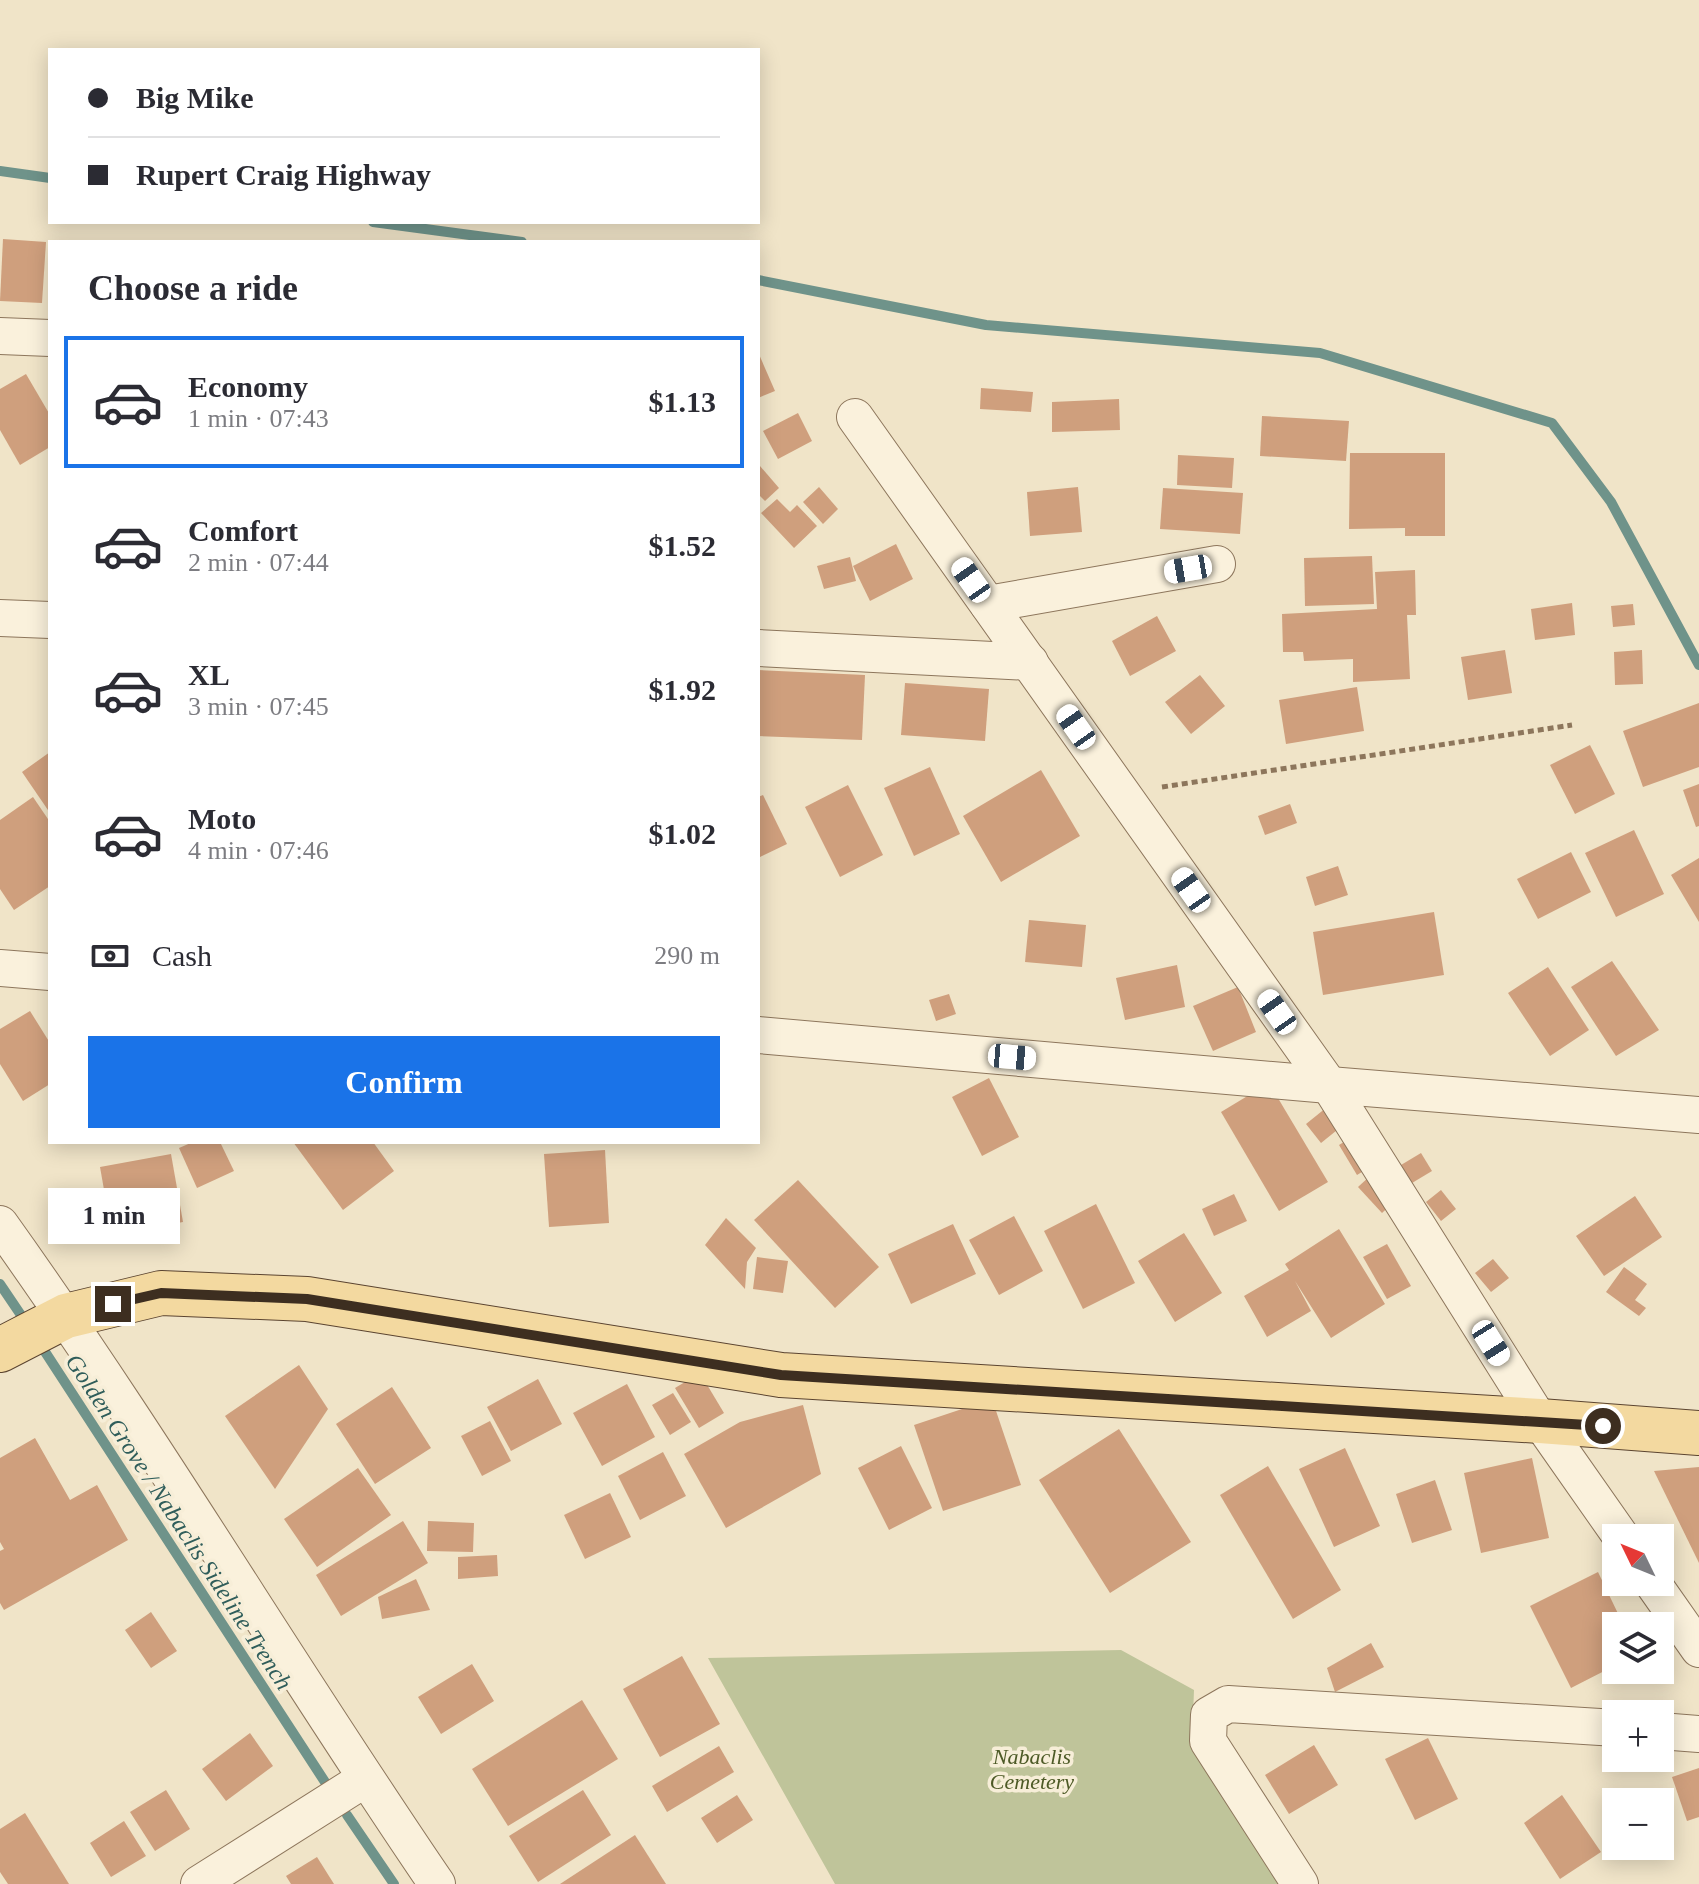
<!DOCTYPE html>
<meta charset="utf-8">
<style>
:root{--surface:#fff;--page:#f2f2f3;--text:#2b2b33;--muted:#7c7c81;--line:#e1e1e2;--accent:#1a73e8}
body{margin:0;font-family:Georgia,serif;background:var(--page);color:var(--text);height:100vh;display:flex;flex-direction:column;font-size:30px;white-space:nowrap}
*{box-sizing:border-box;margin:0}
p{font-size:26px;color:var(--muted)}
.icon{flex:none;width:44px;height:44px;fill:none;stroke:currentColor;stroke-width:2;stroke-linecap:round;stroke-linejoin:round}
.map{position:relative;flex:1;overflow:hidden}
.details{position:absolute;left:48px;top:240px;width:712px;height:904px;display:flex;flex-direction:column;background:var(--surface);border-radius:0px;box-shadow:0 4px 20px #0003}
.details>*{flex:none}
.top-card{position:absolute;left:48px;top:48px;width:712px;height:176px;border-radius:0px;box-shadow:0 4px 20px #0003;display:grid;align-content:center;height:176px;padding:0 40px;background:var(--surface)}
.needle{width:52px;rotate:313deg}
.fabs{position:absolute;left:1602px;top:1524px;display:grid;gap:16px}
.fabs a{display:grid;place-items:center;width:72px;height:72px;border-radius:0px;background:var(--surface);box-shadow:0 4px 20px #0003;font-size:40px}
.end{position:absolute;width:36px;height:36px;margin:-18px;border:10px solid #3d2e20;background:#fff;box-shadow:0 0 0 4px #fff}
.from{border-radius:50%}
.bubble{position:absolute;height:56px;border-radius:0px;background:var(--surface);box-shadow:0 4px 20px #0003;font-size:26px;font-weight:600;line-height:56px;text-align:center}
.car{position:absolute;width:24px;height:48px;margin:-24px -12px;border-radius:10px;box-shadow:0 0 6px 2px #0007;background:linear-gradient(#fff 24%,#345 0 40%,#fff 0 76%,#345 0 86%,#fff 0)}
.top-card b{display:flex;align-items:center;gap:28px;height:76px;font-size:30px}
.top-card b+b{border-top:2px solid var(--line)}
.top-card i{width:20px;height:20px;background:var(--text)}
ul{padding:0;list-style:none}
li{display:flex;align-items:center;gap:24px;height:132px;margin:0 16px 12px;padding:0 24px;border:4px solid transparent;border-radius:0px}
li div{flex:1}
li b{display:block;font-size:30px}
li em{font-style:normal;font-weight:600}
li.current{border-color:var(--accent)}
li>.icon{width:72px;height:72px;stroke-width:1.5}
h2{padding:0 40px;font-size:36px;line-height:96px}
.pay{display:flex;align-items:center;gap:20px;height:88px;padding:0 40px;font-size:30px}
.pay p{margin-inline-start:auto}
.action{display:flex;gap:16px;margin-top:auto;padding:16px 40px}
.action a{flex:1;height:92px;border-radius:0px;background:var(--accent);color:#fff;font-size:32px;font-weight:600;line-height:92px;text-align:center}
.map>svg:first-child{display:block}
.cemetery{fill:#bfc49a}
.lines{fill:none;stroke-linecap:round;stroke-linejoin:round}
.stream{stroke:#6f938a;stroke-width:10}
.building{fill:#cf9f7d}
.minor-casing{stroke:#8d765c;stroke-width:38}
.primary-casing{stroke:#5b4430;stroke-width:46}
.path{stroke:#8d765c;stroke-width:5;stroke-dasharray:6 4;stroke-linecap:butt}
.minor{stroke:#faf1dc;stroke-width:36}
.primary{stroke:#f3d9a0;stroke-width:44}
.route{stroke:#3d2e20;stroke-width:10}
.labels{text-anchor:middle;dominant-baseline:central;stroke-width:7;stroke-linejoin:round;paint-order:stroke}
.park-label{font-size:22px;font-style:italic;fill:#4d5a26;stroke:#f7eed8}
.water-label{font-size:24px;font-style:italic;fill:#2f5d5a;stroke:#f7eed8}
</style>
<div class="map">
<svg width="1699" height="1884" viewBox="0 0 1699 1884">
<rect width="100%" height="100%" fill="#f0e4c8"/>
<path class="cemetery" d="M1121,1650L1194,1690L1192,1742L1281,1884H835L708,1658Z"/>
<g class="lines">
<g class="stream">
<path d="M0,171L50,178"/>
<path d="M373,222L522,242"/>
<path d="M758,280L986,325L1320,353L1552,423L1611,502L1699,665"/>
<path d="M0,1284L27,1324"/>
<path d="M38,1341L325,1782"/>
<path d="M347,1815L394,1884"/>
</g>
</g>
<g class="building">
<path d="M3,239L46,242L42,303L0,301Z"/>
<path d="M758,352L775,391L758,398Z"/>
<path d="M26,374L50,415V447L20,465L0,430V389Z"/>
<path d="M981,388L1033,392L1031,412L980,409Z"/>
<path d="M1119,399L1120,430L1052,432V402Z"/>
<path d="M798,413L812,441L778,459L763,431Z"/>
<path d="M1262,416L1349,421L1346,461L1260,456Z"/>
<path d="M1350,453H1445V536H1405V528L1349,529Z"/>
<path d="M1178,455L1234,458L1232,488L1177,485Z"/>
<path d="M760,466L779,488L765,501L758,494V468Z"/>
<path d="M819,487L838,509L823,524L803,502Z"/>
<path d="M1078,487L1082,532L1030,536L1027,492Z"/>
<path d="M1163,488L1243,493L1240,534L1160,529Z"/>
<path d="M777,499L790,512L797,505L817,526L794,548L761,513Z"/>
<path d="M896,544L913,579L870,601L853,566Z"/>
<path d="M1372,556L1374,604L1305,606L1304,558Z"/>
<path d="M850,557L856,581L824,589L817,566Z"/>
<path d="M1415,570L1416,615H1407L1410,679L1353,682V659L1304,661L1303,652H1283L1282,614L1377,609L1375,572Z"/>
<path d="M1572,603L1575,635L1535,640L1531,609Z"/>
<path d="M1633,604L1635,625L1613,627L1611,606Z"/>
<path d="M1157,616L1176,651L1130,676L1112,641Z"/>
<path d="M1505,650L1512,693L1468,700L1461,657Z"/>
<path d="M1642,650L1643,684L1615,685L1614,652Z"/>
<path d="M758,670L865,675L862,740L758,736Z"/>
<path d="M1200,675L1225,706L1191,734L1165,702Z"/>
<path d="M905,683L989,689L985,741L901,735Z"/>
<path d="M1357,687L1364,731L1286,744L1279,700Z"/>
<path d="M1699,703V767L1643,787L1623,731Z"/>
<path d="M1590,745L1615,794L1575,814L1550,765Z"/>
<path d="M50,752V813L22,772Z"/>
<path d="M930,767L960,834L914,856L884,788Z"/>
<path d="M1041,770L1080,836L1001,882L963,816Z"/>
<path d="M1699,784V826L1696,827L1683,790Z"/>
<path d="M848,785L883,855L840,877L805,807Z"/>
<path d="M763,795L787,844L758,858V797Z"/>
<path d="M33,797L50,822V886L14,910L0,889V820Z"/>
<path d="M1290,804L1297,823L1265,835L1258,816Z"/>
<path d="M1634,830L1664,894L1616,917L1585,853Z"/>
<path d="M1571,852L1591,892L1538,919L1517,879Z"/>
<path d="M1699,858V922L1671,875Z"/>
<path d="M1338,866L1348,895L1315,906L1306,877Z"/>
<path d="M1434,912L1444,975L1323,995L1313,932Z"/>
<path d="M1029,920L1086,925L1082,967L1025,962Z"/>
<path d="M1612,961L1659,1030L1616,1056L1571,987Z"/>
<path d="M1177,965L1185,1007L1125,1020L1116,978Z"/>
<path d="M1548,967L1589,1030L1550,1056L1508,993Z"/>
<path d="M1238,987L1256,1032L1213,1051L1193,1006Z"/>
<path d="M949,994L956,1014L936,1021L929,1000Z"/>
<path d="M30,1011L50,1043V1084L23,1101L0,1064V1029Z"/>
<path d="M989,1078L1019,1137L982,1156L952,1097Z"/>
<path d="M1269,1083L1328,1182L1279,1211L1221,1112Z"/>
<path d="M1337,1099L1352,1118L1321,1143L1306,1124Z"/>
<path d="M1357,1134L1375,1164L1357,1175L1339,1145Z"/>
<path d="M193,1142H220L234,1171L197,1188L179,1148Z"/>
<path d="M293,1142H373L394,1171L343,1210Z"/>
<path d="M605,1150L609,1223L549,1227L544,1154Z"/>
<path d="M1421,1153L1432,1171L1412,1183L1401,1165Z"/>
<path d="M171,1154L183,1222L112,1235L100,1167Z"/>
<path d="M1382,1165L1406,1191L1382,1213L1358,1187Z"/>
<path d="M798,1180L879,1267L835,1308L754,1220Z"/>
<path d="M1441,1190L1456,1209L1441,1221L1426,1202Z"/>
<path d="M1234,1194L1247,1221L1214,1236L1202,1209Z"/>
<path d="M1635,1196L1662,1237L1604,1276L1576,1236Z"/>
<path d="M1096,1204L1135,1283L1083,1309L1044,1231Z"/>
<path d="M1014,1216L1043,1271L999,1295L969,1240Z"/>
<path d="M726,1218L756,1248L747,1262L745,1289L705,1245Z"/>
<path d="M953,1224L976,1274L911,1304L888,1254Z"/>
<path d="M1339,1229L1385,1304L1331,1338L1295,1281L1311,1311L1267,1337L1244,1296L1289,1270L1285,1264Z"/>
<path d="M1184,1233L1222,1293L1175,1322L1138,1261Z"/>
<path d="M1387,1244L1411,1286L1387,1299L1363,1257Z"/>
<path d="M757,1257L788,1261L783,1293L753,1289Z"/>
<path d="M1493,1259L1509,1278L1491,1292L1475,1273Z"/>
<path d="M1624,1267L1647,1284L1635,1300L1646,1308L1639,1316L1606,1292Z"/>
<path d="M299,1365L328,1409L275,1489L225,1416Z"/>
<path d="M700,1373L724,1413L699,1428L675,1388Z"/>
<path d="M538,1379L562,1424L511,1451L487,1407Z"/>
<path d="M627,1384L655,1437L602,1466L573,1413Z"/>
<path d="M392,1387L431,1448L375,1484L336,1424Z"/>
<path d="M673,1393L691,1422L670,1435L652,1405Z"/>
<path d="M992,1399L1021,1485L943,1511L914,1425Z"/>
<path d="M803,1405L821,1474L726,1528L684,1454L740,1422Z"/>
<path d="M490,1421L511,1461L482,1476L461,1436Z"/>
<path d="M1119,1429L1191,1542L1110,1593L1039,1480Z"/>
<path d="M35,1438L70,1500L97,1485L128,1540L4,1610L0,1603V1551L4,1549L0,1542V1458Z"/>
<path d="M901,1446L932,1508L889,1530L858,1468Z"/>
<path d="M1345,1448L1380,1526L1334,1547L1299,1469Z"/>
<path d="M663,1452L686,1496L640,1520L618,1476Z"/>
<path d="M1532,1458L1549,1538L1481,1553L1464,1473Z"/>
<path d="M1268,1466L1341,1590L1293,1619L1220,1495Z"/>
<path d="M1699,1467V1563L1654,1471Z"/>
<path d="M358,1468L391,1515L317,1567L284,1519Z"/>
<path d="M1435,1480L1452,1530L1412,1543L1396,1494Z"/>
<path d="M610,1493L631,1537L585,1559L564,1515Z"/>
<path d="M403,1521L428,1563L341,1616L316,1575Z"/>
<path d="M428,1521L474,1523L473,1552L427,1551Z"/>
<path d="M497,1555L498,1576L458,1579V1557Z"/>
<path d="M1598,1572L1624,1626H1616V1665L1571,1688L1530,1606Z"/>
<path d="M416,1579L430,1610L382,1619L378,1597Z"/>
<path d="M151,1612L177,1651L151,1668L125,1630Z"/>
<path d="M1371,1643L1384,1667L1335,1692L1327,1668Z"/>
<path d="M682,1656L720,1724L660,1757L623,1689Z"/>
<path d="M472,1664L494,1701L441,1734L418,1697Z"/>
<path d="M582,1700L618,1759L508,1826L472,1769Z"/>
<path d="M250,1733L273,1766L226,1801L202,1769Z"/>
<path d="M1428,1738L1458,1799L1415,1820L1385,1759Z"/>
<path d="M1314,1745L1338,1785L1289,1814L1265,1775Z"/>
<path d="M719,1746L734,1772L667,1812L652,1786Z"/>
<path d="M1699,1768V1817L1687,1821L1672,1777Z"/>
<path d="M166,1790L190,1829L155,1851L130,1812Z"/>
<path d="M583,1790L611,1835L538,1882L509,1836Z"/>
<path d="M737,1795L753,1820L717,1843L701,1818Z"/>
<path d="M1562,1795L1601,1852L1560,1879L1524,1823Z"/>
<path d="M25,1813L69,1884H8L0,1872V1829Z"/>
<path d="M124,1821L146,1856L111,1877L90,1843Z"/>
<path d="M635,1835L666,1884H560Z"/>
<path d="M317,1857L334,1884H291L286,1876Z"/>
</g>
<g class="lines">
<g class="minor-casing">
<g id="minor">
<path d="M0,336L50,338"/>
<path d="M855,417L1329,1085L1540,1421L1622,1538"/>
<path d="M988,604L1217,564"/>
<path d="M0,618L50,620"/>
<path d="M758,648L1030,662"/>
<path d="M0,968L50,972"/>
<path d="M758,1035L1329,1085L1699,1115"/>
<path d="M0,1224C153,1438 288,1666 437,1884"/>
<path d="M1652,1582L1699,1649"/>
<path d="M1660,1731L1699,1734"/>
<path d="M199,1884L365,1779"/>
<path d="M1300,1884L1208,1741L1209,1715L1228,1704L1616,1728"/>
</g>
</g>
<g class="primary-casing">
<path id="primary" d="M0,1350L66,1316L161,1293L307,1299L781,1375L1540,1421L1699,1433"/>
</g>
<path class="path" d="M1162,787L1572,725"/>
<use href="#minor" class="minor"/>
<use href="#primary" class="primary"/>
</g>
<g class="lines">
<path class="route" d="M113,1304L161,1293L307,1299L781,1375L1603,1426"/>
</g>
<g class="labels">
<g class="park-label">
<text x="1032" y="1756">Nabaclis<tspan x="1032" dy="25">Cemetery</tspan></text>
</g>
<g class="water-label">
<text transform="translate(179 1522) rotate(57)">Golden Grove / Nabaclis Sideline Trench</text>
</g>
</g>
</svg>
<div class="fabs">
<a><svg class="needle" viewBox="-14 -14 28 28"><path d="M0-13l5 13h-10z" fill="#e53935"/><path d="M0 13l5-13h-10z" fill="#7c7c81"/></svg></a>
<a><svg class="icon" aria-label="layers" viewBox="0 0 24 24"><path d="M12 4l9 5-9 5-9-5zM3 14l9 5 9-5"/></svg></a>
<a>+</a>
<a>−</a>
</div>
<i class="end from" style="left:1603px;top:1426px"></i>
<i class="end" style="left:113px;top:1304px"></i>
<div class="bubble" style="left:48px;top:1188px;width:132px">1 min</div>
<i class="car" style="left:1188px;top:569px;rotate:260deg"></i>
<i class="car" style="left:971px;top:580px;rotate:325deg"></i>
<i class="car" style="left:1076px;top:727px;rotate:325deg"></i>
<i class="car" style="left:1191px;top:890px;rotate:325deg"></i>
<i class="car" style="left:1277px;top:1012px;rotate:325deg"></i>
<i class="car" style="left:1012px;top:1057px;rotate:95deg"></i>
<i class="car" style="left:1491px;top:1343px;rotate:148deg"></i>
<div class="top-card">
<b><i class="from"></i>Big Mike</b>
<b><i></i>Rupert Craig Highway</b>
</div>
<section class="details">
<h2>Choose a ride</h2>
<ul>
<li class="current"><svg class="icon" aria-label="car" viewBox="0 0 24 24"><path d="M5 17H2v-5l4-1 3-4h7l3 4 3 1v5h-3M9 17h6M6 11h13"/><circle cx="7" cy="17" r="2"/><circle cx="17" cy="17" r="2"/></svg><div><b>Economy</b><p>1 min · 07:43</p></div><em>$1.13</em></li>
<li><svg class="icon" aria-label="car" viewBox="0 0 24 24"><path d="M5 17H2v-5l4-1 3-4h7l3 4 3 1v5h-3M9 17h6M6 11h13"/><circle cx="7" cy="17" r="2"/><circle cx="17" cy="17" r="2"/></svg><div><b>Comfort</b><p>2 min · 07:44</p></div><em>$1.52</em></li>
<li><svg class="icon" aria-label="car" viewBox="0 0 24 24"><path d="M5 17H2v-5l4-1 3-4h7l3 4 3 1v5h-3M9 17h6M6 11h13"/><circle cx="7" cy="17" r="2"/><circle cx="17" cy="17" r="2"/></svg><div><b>XL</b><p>3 min · 07:45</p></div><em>$1.92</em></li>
<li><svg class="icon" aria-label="car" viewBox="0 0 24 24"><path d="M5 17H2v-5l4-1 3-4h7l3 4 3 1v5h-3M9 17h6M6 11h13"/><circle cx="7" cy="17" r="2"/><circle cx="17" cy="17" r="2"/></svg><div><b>Moto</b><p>4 min · 07:46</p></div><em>$1.02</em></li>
</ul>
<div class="pay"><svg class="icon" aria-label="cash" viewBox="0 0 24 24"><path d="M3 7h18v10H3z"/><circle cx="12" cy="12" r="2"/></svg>Cash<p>290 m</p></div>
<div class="action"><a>Confirm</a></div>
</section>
</div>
